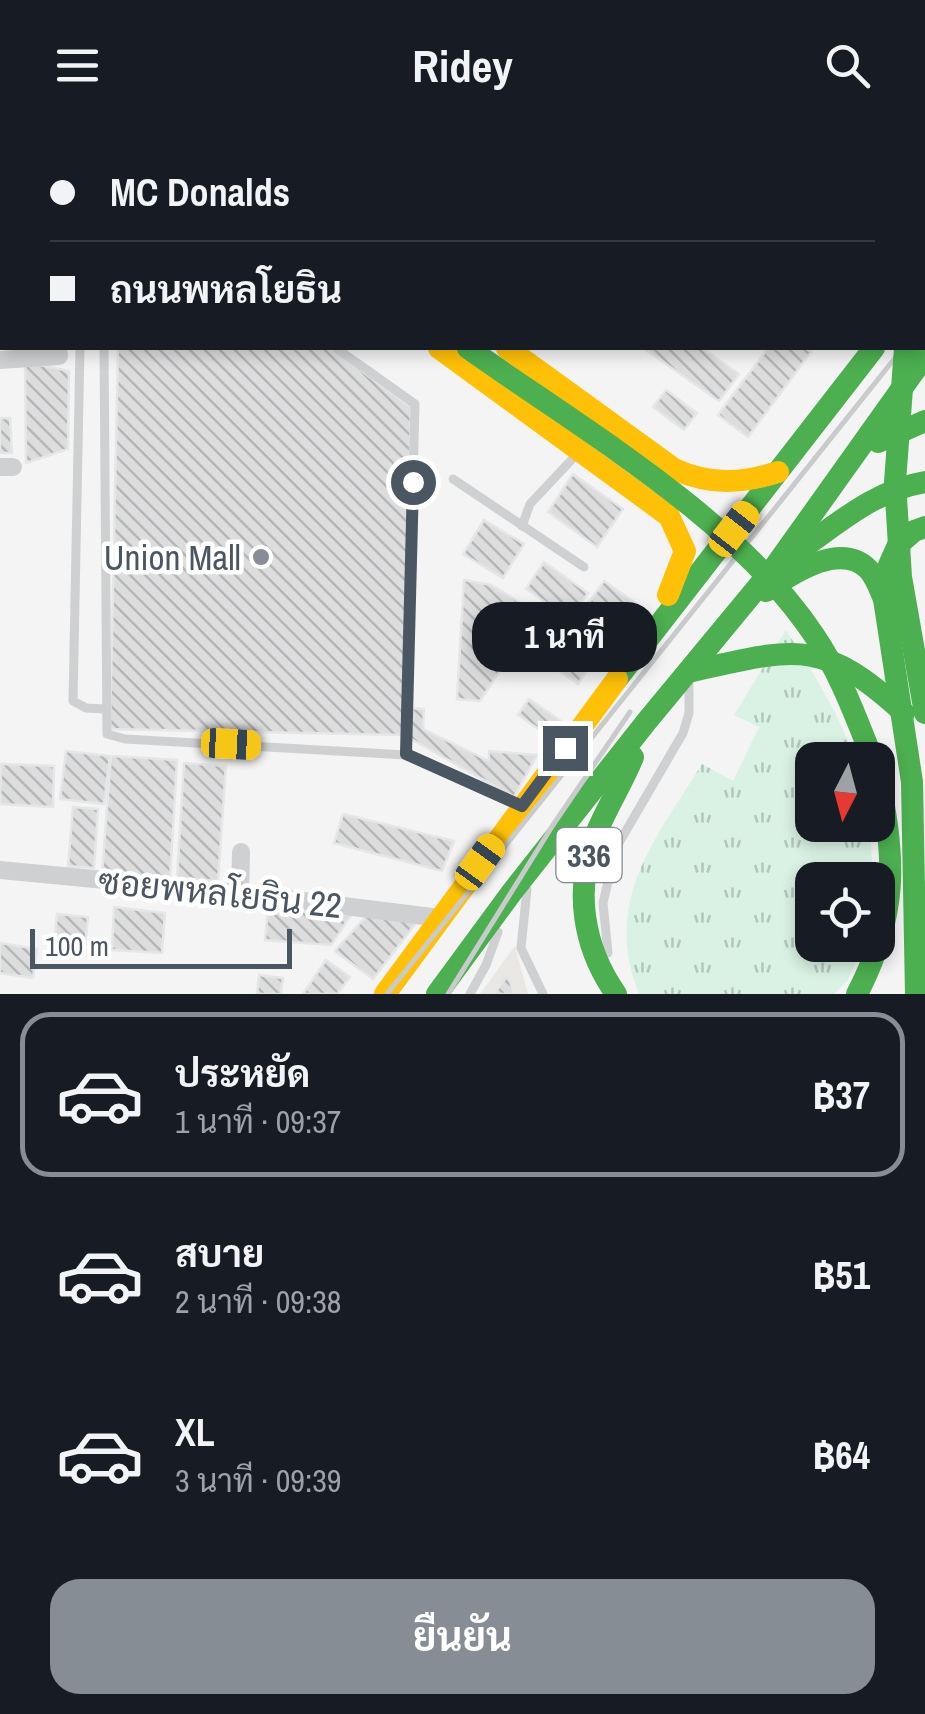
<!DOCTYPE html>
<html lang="th">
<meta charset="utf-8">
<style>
:root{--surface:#171b24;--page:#20242c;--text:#f1f3f6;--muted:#9ea1a6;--line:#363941;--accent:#868d94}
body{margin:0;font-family:"Archivo Narrow",Sarabun,sans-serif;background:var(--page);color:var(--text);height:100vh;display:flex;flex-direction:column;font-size:38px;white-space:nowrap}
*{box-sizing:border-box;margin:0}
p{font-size:32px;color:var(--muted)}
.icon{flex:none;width:55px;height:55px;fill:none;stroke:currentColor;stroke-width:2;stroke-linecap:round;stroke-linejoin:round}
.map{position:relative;height:864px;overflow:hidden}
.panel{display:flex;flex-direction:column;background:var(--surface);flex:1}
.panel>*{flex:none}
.guide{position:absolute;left:0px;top:0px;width:925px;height:220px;box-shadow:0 5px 15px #0003;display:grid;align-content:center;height:220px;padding:0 50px;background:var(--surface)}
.needle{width:65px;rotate:186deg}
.buttons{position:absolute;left:795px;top:612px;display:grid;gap:20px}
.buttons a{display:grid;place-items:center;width:100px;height:100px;border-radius:20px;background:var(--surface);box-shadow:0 5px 15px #0003;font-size:50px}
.scale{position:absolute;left:30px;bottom:25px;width:262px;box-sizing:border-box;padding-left:10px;border:5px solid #4a5661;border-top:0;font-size:28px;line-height:35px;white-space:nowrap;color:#4a5661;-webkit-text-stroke:8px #fff;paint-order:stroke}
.end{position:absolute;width:45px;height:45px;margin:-22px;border:12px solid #4a5661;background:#fff;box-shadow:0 0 0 5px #fff}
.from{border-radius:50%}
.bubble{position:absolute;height:70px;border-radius:30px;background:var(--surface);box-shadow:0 5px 15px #0003;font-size:32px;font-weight:700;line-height:70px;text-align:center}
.car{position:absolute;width:30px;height:60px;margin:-30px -15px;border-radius:12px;box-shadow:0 0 8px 2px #0007;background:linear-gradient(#f5c518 24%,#345 0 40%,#f5c518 0 76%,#345 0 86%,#f5c518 0)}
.guide b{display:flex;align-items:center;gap:35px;height:95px;font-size:38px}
.guide b+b{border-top:2px solid var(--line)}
.guide i{width:25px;height:25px;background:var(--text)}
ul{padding:18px 0 0;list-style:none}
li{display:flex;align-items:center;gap:30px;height:165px;margin:0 20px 15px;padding:0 30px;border:5px solid transparent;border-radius:30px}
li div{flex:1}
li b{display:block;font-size:38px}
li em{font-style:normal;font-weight:700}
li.on{border-color:var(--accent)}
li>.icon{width:90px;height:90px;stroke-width:1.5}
.cta{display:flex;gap:20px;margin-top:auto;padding:20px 50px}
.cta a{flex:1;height:115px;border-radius:30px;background:var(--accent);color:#fff;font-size:40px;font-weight:700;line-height:115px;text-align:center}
header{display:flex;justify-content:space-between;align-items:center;height:130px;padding:0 50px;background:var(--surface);font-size:45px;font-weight:700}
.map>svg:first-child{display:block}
.commercial{fill:#e8e7e3}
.park{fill:url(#park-tufts)}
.building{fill:url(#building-back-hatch);stroke:#e5e6e7;stroke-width:2.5}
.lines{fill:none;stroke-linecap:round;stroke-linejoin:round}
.lane{stroke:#ced0d2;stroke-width:9}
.street{stroke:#ced0d2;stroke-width:18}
.fast{stroke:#4caf50;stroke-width:22}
.slow{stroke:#ffc107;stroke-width:22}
.rail{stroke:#c9cacc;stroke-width:5}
.fast-bridge{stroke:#4caf50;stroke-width:22}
.route{stroke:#4a5661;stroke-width:12}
.poi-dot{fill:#868d94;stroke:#fff;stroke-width:4}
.labels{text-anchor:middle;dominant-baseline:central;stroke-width:9;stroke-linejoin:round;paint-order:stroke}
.shield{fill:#fff;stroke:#808990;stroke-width:2.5}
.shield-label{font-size:32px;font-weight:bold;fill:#4a5661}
.poi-label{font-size:35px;fill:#4a5661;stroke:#fff;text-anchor:end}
.street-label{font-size:35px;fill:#4a5661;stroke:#fff}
</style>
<header><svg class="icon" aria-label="menu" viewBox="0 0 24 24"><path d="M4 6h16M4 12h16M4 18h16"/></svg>Ridey<svg class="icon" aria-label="search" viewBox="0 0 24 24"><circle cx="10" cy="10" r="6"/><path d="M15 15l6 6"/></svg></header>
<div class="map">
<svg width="925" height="864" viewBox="0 0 925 864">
<defs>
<pattern id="park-tufts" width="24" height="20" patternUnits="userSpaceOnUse" patternTransform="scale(2.5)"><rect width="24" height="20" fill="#d9f2e3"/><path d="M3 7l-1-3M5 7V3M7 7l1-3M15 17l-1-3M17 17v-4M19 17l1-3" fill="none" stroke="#b2c7bb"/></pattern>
<pattern id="building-back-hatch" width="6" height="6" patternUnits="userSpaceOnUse" patternTransform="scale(2.5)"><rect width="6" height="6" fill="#ddddde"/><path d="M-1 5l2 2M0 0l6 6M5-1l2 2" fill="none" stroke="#b5b6b7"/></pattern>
</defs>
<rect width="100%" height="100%" fill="#f4f4f4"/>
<path class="commercial" d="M515,816L528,864H480Z"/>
<path class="park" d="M786,500C813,542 839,583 855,630H812V695H870L873,750H812V815H863L848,850L834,864H639C602,771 655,710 702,634L733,651L759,597L734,585Z"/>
<g class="building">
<path d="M118,218H330L411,277L404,605L110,599Z"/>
<path d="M643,218H702L739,244L719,271Z"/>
<path d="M768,218H805L811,222L748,307L718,285Z"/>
<path d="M25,232L69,241L68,319L26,333Z"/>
<path d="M666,260L697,283L684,300L653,277Z"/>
<path d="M0,288H10L12,323H0Z"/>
<path d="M573,344L623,379L597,417L548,382Z"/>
<path d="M484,390L524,414L503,448L463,424Z"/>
<path d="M544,432L588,463L570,489L526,459Z"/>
<path d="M464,450L491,455L538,483L480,571L457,569Z"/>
<path d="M604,451L637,474L607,515L575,492Z"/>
<path d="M550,485L601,520L578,554L527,518Z"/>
<path d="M529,569L564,593L553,609L518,585Z"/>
<path d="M405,578L424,579L423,599L489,631V621L537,625L514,667L404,605Z"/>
<path d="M66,621L110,626L104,674L60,669Z"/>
<path d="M111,626L177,630L170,749L102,745Z"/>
<path d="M184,633L226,636L218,751L177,748Z"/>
<path d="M1,634L54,636L53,677L0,674Z"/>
<path d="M73,677L98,679L94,738L68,736Z"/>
<path d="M343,684L454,711L442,741L334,713Z"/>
<path d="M114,777L165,783L162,823L112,820Z"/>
<path d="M268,779L351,785L331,815L265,810Z"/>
<path d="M370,782L419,789L373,849L335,821Z"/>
<path d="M57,784L88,787L85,819L54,816Z"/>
<path d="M0,813L37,819L33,848L0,843Z"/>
<path d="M326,830L350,847L337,864H303Z"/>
<path d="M259,845L283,848L281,864H257Z"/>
<path d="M508,845L514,864H494Z"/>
</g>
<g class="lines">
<g class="lane">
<path d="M80,218L73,571L86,578L106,579"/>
<path d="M104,218L107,604L125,609L406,625L516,673"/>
<path d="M336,218L415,274L406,625"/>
<path d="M453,349L584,437"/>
<path d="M522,396L530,374L577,324"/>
<path d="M527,759L521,818L543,864"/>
<path d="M608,823L603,773L616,718L683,603L689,583V555"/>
<path d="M470,864L486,835L498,802"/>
</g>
<g class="street">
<path d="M98,0V2"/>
<path d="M242,2V0"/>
<path d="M0,123H2"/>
<path d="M0,230L59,226L58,218"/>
<path d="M0,337H13"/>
<path d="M0,740L240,763L440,788"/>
<path d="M240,763L241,722"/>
</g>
<g class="fast">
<path d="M138,0L140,2"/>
<path d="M167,0L171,2"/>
<path d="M206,0L209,2"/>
<path d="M922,65L925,63"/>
<path d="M922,88L925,89"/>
<path d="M922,146L925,140"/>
<path d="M878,312L925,291"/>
<path d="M791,426C835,397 871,361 925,352"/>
<path d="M766,461C792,444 841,410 869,440C876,448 880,460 884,469"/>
<path d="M688,542C793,519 819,505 904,583"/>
<path d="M617,549L874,218"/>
<path d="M437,864L512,762L647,591L776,435L925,226"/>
<path d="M616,864C583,817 574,760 595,706C606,679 622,654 633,627"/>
<path d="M857,864C897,787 897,730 878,647"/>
<path d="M916,864L912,652L884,469L889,435L898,415L914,401L925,397"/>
</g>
<g class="slow">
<path d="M887,0V2"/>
<path d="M913,0V2"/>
<path d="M439,218L669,386L685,421L668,465"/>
<path d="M507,218L674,339C710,355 741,354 778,342"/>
<path d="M385,864L617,549"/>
</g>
<g class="rail">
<path d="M922,194L925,191"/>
<path d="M387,864L903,218"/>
<path d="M448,864L553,695L630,582"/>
</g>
<g class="fast-bridge">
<path d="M468,218C583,300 735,387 814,505C840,543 856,588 873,630"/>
<path d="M905,218L895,352L901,447L925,583"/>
</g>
</g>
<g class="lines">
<path class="route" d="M413,352L406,624L522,676L565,618"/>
</g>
<circle class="poi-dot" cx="261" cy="427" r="10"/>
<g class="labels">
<rect class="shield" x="556.5" y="698" width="65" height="54" rx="8"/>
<g class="shield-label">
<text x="589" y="725">336</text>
</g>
<g class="poi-label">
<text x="241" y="427">Union Mall</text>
</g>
<g class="street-label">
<text transform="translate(220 763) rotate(6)">ซอยพหลโยธิน 22</text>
</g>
</g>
</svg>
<div class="buttons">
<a><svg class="needle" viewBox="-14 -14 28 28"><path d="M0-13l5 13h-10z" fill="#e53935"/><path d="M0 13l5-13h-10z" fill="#9ea1a6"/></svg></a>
<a><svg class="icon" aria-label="locate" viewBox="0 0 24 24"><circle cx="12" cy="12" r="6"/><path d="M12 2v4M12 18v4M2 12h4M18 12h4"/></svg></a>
</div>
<div class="scale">100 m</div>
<i class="end from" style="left:413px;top:352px"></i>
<i class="end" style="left:565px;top:618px"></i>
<div class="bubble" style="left:472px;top:472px;width:185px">1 นาที</div>
<i class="car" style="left:734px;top:399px;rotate:38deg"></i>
<i class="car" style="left:231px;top:614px;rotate:93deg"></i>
<i class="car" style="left:480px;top:732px;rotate:36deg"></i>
<div class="guide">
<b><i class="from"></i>MC Donalds</b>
<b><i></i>ถนนพหลโยธิน</b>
</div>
</div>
<section class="panel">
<ul>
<li class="on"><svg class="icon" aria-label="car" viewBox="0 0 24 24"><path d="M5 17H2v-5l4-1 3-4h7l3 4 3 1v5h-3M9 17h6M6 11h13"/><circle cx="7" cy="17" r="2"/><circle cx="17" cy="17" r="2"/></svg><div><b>ประหยัด</b><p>1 นาที · 09:37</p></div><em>฿37</em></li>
<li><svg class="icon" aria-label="car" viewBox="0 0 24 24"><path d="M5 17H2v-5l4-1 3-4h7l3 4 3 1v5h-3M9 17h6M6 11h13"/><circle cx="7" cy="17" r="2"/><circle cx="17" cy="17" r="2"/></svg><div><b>สบาย</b><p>2 นาที · 09:38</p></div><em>฿51</em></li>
<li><svg class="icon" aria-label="car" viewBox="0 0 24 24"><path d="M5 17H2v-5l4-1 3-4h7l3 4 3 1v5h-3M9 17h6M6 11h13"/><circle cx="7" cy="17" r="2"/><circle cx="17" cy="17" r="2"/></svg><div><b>XL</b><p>3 นาที · 09:39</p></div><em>฿64</em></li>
</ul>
<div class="cta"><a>ยืนยัน</a></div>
</section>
